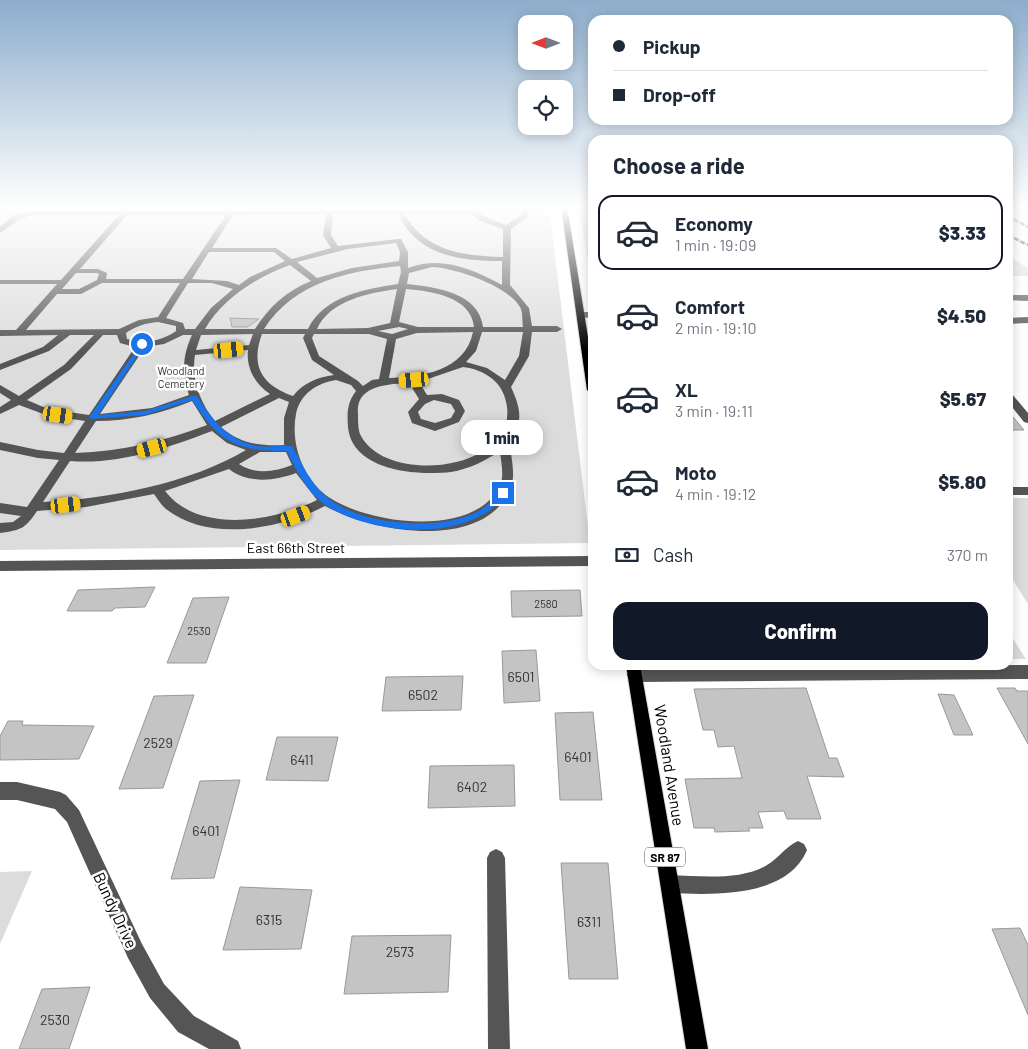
<!DOCTYPE html>
<meta charset="utf-8">
<style>
:root{--surface:#fff;--page:#f2f2f3;--text:#1f2937;--muted:#747a83;--line:#e0e1e3;--accent:#111827}
body{margin:0;font-family:Barlow,sans-serif;background:var(--page);color:var(--text);height:100vh;display:flex;flex-direction:column;font-size:19px;white-space:nowrap}
*{box-sizing:border-box;margin:0}
p{font-size:16px;color:var(--muted)}
.icon{flex:none;width:28px;height:28px;fill:none;stroke:currentColor;stroke-width:2;stroke-linecap:round;stroke-linejoin:round}
.map{position:relative;flex:1;overflow:hidden}
.panel{position:absolute;left:588px;top:135px;width:425px;height:535px;display:flex;flex-direction:column;background:var(--surface);border-radius:15px;box-shadow:0 2px 12px #0003}
.panel>*{flex:none}
.top-card{position:absolute;left:588px;top:15px;width:425px;height:110px;border-radius:15px;box-shadow:0 2px 12px #0003;display:grid;align-content:center;height:110px;padding:0 25px;background:var(--surface)}
.needle{width:32px;rotate:270deg}
.buttons{position:absolute;left:518px;top:15px;display:grid;gap:10px}
.buttons a{display:grid;place-items:center;width:55px;height:55px;border-radius:10px;background:var(--surface);box-shadow:0 2px 12px #0003;font-size:25px}
.end{position:absolute;width:22px;height:22px;margin:-11px;border:6px solid #1a73e8;background:#fff;box-shadow:0 0 0 2px #fff}
.from{border-radius:50%}
.bubble{position:absolute;height:35px;border-radius:15px;background:var(--surface);box-shadow:0 2px 12px #0003;font-size:16px;font-weight:800;line-height:35px;text-align:center}
.car{position:absolute;width:15px;height:30px;margin:-15px -8px;border-radius:6px;box-shadow:0 0 4px 1px #0007;background:linear-gradient(#f5c518 24%,#345 0 40%,#f5c518 0 76%,#345 0 86%,#f5c518 0)}
.top-card b{display:flex;align-items:center;gap:18px;height:48px;font-size:19px}
.top-card b+b{border-top:1px solid var(--line)}
.top-card i{width:12px;height:12px;background:var(--text)}
ul{padding:0;list-style:none}
li{display:flex;align-items:center;gap:15px;height:75px;margin:0 10px 8px;padding:0 15px;border:2px solid transparent;border-radius:15px}
li div{flex:1}
li b{display:block;font-size:19px}
li em{font-style:normal;font-weight:800}
li.current{border-color:var(--accent)}
li>.icon{width:45px;height:45px;stroke-width:1.5}
h2{padding:0 25px;font-size:22px;line-height:60px}
.pay{display:flex;align-items:center;gap:12px;height:55px;padding:0 25px;font-size:19px}
.pay p{margin-inline-start:auto}
.cta{display:flex;gap:10px;margin-top:auto;padding:10px 25px}
.cta a{flex:1;height:58px;border-radius:15px;background:var(--accent);color:#fff;font-size:20px;font-weight:800;line-height:58px;text-align:center}
.map>svg:first-child{display:block}
.green{fill:#dcdcdc}
.building{fill:#c4c4c4;stroke:#999}
.lines{fill:none;stroke-linecap:round;stroke-linejoin:round}
.major-casing{stroke:#dbdbdb;stroke-width:2}
.minor{fill:#555;fill-rule:evenodd}
.major{fill:#000;fill-rule:evenodd}
.rail{stroke:#000;stroke-width:2.5;stroke-dasharray:4.5 1 0.5 1;stroke-linecap:butt}
.route{fill:#1a73e8}
.labels{text-anchor:middle;dominant-baseline:central;stroke-width:5;stroke-linejoin:round;paint-order:stroke}
.far-park-label{font-size:11px;fill:#333;stroke:#fff}
.number-label{font-size:11px;fill:#313131}
.shield{fill:#fff;stroke:#4c4c4c;stroke-width:1}
.shield-label{font-size:12px;font-weight:bold;fill:#000}
.street-label{font-size:14px;fill:#000;stroke:#fff}
.near-number-label{font-size:14px;fill:#313131}
.near-street-label{font-size:16px;fill:#000;stroke:#fff}
</style>
<div class="map">
<svg width="1028" height="1049" viewBox="0 0 1028 1049">
<rect width="100%" height="100%" fill="#fff"/>
<g class="green">
<path d="M0,206H549L590,543L0,550Z"/>
<path d="M578,206H592V281Z"/>
<path d="M1008,256L1028,268V276H1008Z"/>
<path d="M1008,498H1028V604L1013,580H1008Z"/>
<path d="M1008,631L1026,659H1008Z"/>
<path d="M32,871L0,944V872Z"/>
</g>
<g class="building">
<path d="M230,318L259,319L247,327H232Z"/>
<path d="M1008,411L1024,430H1010L1008,427Z"/>
<path d="M155,587L145,607L115,608L112,611H67L78,590Z"/>
<path d="M580,590L582,616L512,617L511,591Z"/>
<path d="M229,597L206,663H167L193,598Z"/>
<path d="M536,650L540,701L504,703L502,651Z"/>
<path d="M463,676L461,710L382,711L386,677Z"/>
<path d="M806,688L829,758H837L844,777L807,776L821,819H787L784,811L758,812L763,828H748L750,831L715,832L714,828H694L685,779L742,778L734,746L718,747L714,730H703L694,689Z"/>
<path d="M997,688H1015L1017,691H1028V744Z"/>
<path d="M938,694L954,695L973,735H954Z"/>
<path d="M194,695L163,788L119,789L154,696Z"/>
<path d="M593,712L602,800H560L555,713Z"/>
<path d="M8,721H23L22,725L94,726L79,759L0,760V736Z"/>
<path d="M277,737H338L328,781L266,780Z"/>
<path d="M514,765L515,806L428,808L430,766Z"/>
<path d="M240,780L214,878L171,879L200,781Z"/>
<path d="M561,863H608L618,979H569Z"/>
<path d="M240,887L312,890L301,949L223,950Z"/>
<path d="M1020,928L1028,945V1015L992,929Z"/>
<path d="M451,935L448,992L344,994L352,936Z"/>
<path d="M90,987L69,1049H19L42,989Z"/>
</g>
<g class="lines">
<g class="major-casing">
<g id="major">
<path d="M561,206H567L592,362V393L587,390Z"/>
<path d="M626,665H640L708,1049H686Z"/>
</g>
</g>
<g class="minor">
<path d="M476,206H482L478,212L484,216L506,225L522,214V210L519,206L528,208V217L511,229L510,285L529,308L532,326H557L562,329L557,332H532L529,356L511,387C516,398 522,412 518,424C516,430 510,435 510,441C510,457 517,474 510,490C482,552 372,532 325,506C280,529 209,543 166,509C161,505 157,498 154,494L86,507L37,511C25,529 21,530 0,533V523L13,522L21,516L0,513V503L27,507L59,460L38,458L0,450V442L38,450L64,453L85,421L46,415L19,405L0,414V407L11,400L0,393V385L19,396L64,365L94,335H70L49,351L0,370V364L43,347L58,335L0,336V330H16L57,284H0V280H61L119,215H32L20,219L0,233V227L14,215L32,211L472,210ZM326,214L323,235L331,248L292,259L276,248H212L233,215ZM333,214H398C418,256 460,261 502,261V285C473,269 441,255 408,268V252L401,239H398L338,246L331,235ZM405,214H472L478,220L503,229V257C464,256 424,251 405,214ZM127,215H226L183,279H106L107,273L98,269H80ZM396,243L400,252L399,261L352,268L317,278L297,262L348,249ZM209,252H274L285,261L250,277L239,285L227,281L192,279ZM290,265L311,281C286,291 269,307 255,329H205C223,298 257,277 290,265ZM400,266L401,272L398,284C365,289 324,296 308,329H264C294,282 348,271 400,266ZM432,267C456,268 508,286 520,307C523,312 522,321 523,327H483C479,292 434,287 407,284L409,273ZM76,273H97L99,274L97,280L79,289H62ZM102,283H180L158,317L139,320L119,329L26,330L57,294H81ZM188,283H212L233,289L211,308L195,329H185L183,323L166,318ZM397,289L390,323L368,328L317,329C330,300 369,293 397,289ZM406,289C430,291 471,296 474,327H418L399,322ZM158,322L176,326V331C162,341 144,344 127,339L126,333C136,326 146,323 158,322ZM399,327L408,329L392,334L378,331ZM473,332C465,371 422,377 389,378L396,339L417,333ZM482,332H523L519,356L505,380L487,368L466,362L476,351ZM253,334L249,345L196,350L201,335ZM262,334H305L303,338L312,360L334,375C318,377 303,383 293,396C262,385 250,366 262,334ZM314,334H369L387,339L379,379L372,380L363,386L358,381L319,356L312,338ZM103,335H117L120,343L135,347L89,415L48,409L27,400L71,369ZM183,335H192C183,354 181,374 189,395L152,408L100,414L145,347L164,344ZM248,350C246,368 255,384 270,394L215,421C200,403 191,379 195,355ZM463,367C480,369 498,378 504,395C531,468 390,489 361,436C358,431 358,421 358,414C355,385 389,384 409,383L419,399L408,412L412,423L435,431L459,422L465,411L459,400L442,394L427,395L419,382ZM336,380L351,385L356,391C347,403 347,413 348,427C352,471 417,476 451,472C469,469 485,461 500,451C501,462 505,478 499,488C471,538 370,524 330,498C304,481 290,445 296,414C300,394 317,383 336,380ZM279,398L289,402L284,418V445C260,446 240,444 221,427ZM434,400L451,404L455,411L451,418L435,423L421,419L418,412L425,404ZM192,401L207,425C162,442 123,451 75,453L96,421C129,421 161,414 192,401ZM212,431L227,443L246,450C191,483 108,499 43,502L70,461C118,465 168,448 212,431ZM260,452H286L292,465C275,472 255,475 239,464ZM229,469C248,484 275,481 296,473L317,500C273,522 198,534 165,491Z"/>
<path d="M1008,295H1028V301L1008,300Z"/>
<path d="M581,312H592V318L578,317V313Z"/>
<path d="M1028,317V323L1008,324V318Z"/>
<path d="M1008,393L1012,394L1028,413V423L1024,422L1008,402Z"/>
<rect x="1008" y="487" width="20" height="8"/>
<path d="M592,556V566L0,571V561Z"/>
<path d="M1028,665V679L635,682L630,680L627,675L630,670L635,668Z"/>
<path d="M0,782H17L60,792L66,795L79,810L142,944L164,984L194,1016L238,1041L241,1049H209L178,1032L150,998L128,958L67,822L55,809L17,800H0Z"/>
<path d="M798,841L804,844L807,850C787,898 713,895 670,893L663,891L661,884L663,877L670,875C700,876 740,881 767,865C779,858 786,846 798,841Z"/>
<path d="M496,849L502,852L505,858L510,1049H488L487,858L490,852Z"/>
</g>
<use href="#major" class="major"/>
<g class="rail">
<path d="M1008,216L1028,227"/>
<path d="M1008,235L1028,245"/>
</g>
</g>
<linearGradient id="sky" x2="0" y2="1"><stop stop-color="#8cadcc"/><stop offset="0.59" stop-color="#fff"/><stop offset="1" stop-color="#fff" stop-opacity="0"/></linearGradient>
<rect width="1028" height="352" fill="url(#sky)"/>
<path class="route" d="M142,342L145,344L98,415L145,411L196,395C211,418 228,441 257,446C269,448 281,444 292,446C303,465 311,485 329,499C362,525 437,531 475,513C486,508 493,499 501,491L507,493C472,544 370,536 324,504C306,491 296,470 287,451C236,451 220,443 192,400L145,415L90,419V416Z"/>
<g class="labels">
<g class="far-park-label">
<text x="181" y="370">Woodland<tspan x="181" dy="13">Cemetery</tspan></text>
</g>
<g class="number-label">
<text x="546" y="603">2580</text>
<text x="199" y="630">2530</text>
</g>
<rect class="shield" x="645" y="847.5" width="40" height="19" rx="4"/>
<g class="shield-label">
<text x="665" y="857">SR 87</text>
</g>
<g class="street-label">
<text x="296" y="547">East 66th Street</text>
</g>
<g class="near-number-label">
<text x="521" y="676">6501</text>
<text x="423" y="694">6502</text>
<text x="158" y="742">2529</text>
<text x="578" y="756">6401</text>
<text x="302" y="759">6411</text>
<text x="472" y="786">6402</text>
<text x="206" y="830">6401</text>
<text x="269" y="919">6315</text>
<text x="589" y="921">6311</text>
<text x="400" y="951">2573</text>
<text x="55" y="1019">2530</text>
</g>
<g class="near-street-label">
<text transform="translate(670 765) rotate(81)">Woodland Avenue</text>
<text transform="translate(116 910) rotate(65)">Bundy Drive</text>
</g>
</g>
</svg>
<div class="buttons">
<a><svg class="needle" viewBox="-14 -14 28 28"><path d="M0-13l5 13h-10z" fill="#e53935"/><path d="M0 13l5-13h-10z" fill="#747a83"/></svg></a>
<a><svg class="icon" aria-label="locate" viewBox="0 0 24 24"><circle cx="12" cy="12" r="6"/><path d="M12 2v4M12 18v4M2 12h4M18 12h4"/></svg></a>
</div>
<i class="end from" style="left:142px;top:344px"></i>
<i class="end" style="left:503px;top:493px"></i>
<div class="bubble" style="left:461px;top:420px;width:82px">1 min</div>
<i class="car" style="left:229px;top:350px;rotate:84deg"></i>
<i class="car" style="left:414px;top:380px;rotate:266deg"></i>
<i class="car" style="left:58px;top:415px;rotate:98deg"></i>
<i class="car" style="left:152px;top:448px;rotate:255deg"></i>
<i class="car" style="left:66px;top:505px;rotate:83deg"></i>
<i class="car" style="left:296px;top:516px;rotate:70deg"></i>
<div class="top-card">
<b><i class="from"></i>Pickup</b>
<b><i></i>Drop-off</b>
</div>
<section class="panel">
<h2>Choose a ride</h2>
<ul>
<li class="current"><svg class="icon" aria-label="car" viewBox="0 0 24 24"><path d="M5 17H2v-5l4-1 3-4h7l3 4 3 1v5h-3M9 17h6M6 11h13"/><circle cx="7" cy="17" r="2"/><circle cx="17" cy="17" r="2"/></svg><div><b>Economy</b><p>1 min · 19:09</p></div><em>$3.33</em></li>
<li><svg class="icon" aria-label="car" viewBox="0 0 24 24"><path d="M5 17H2v-5l4-1 3-4h7l3 4 3 1v5h-3M9 17h6M6 11h13"/><circle cx="7" cy="17" r="2"/><circle cx="17" cy="17" r="2"/></svg><div><b>Comfort</b><p>2 min · 19:10</p></div><em>$4.50</em></li>
<li><svg class="icon" aria-label="car" viewBox="0 0 24 24"><path d="M5 17H2v-5l4-1 3-4h7l3 4 3 1v5h-3M9 17h6M6 11h13"/><circle cx="7" cy="17" r="2"/><circle cx="17" cy="17" r="2"/></svg><div><b>XL</b><p>3 min · 19:11</p></div><em>$5.67</em></li>
<li><svg class="icon" aria-label="car" viewBox="0 0 24 24"><path d="M5 17H2v-5l4-1 3-4h7l3 4 3 1v5h-3M9 17h6M6 11h13"/><circle cx="7" cy="17" r="2"/><circle cx="17" cy="17" r="2"/></svg><div><b>Moto</b><p>4 min · 19:12</p></div><em>$5.80</em></li>
</ul>
<div class="pay"><svg class="icon" aria-label="cash" viewBox="0 0 24 24"><path d="M3 7h18v10H3z"/><circle cx="12" cy="12" r="2"/></svg>Cash<p>370 m</p></div>
<div class="cta"><a>Confirm</a></div>
</section>
</div>
